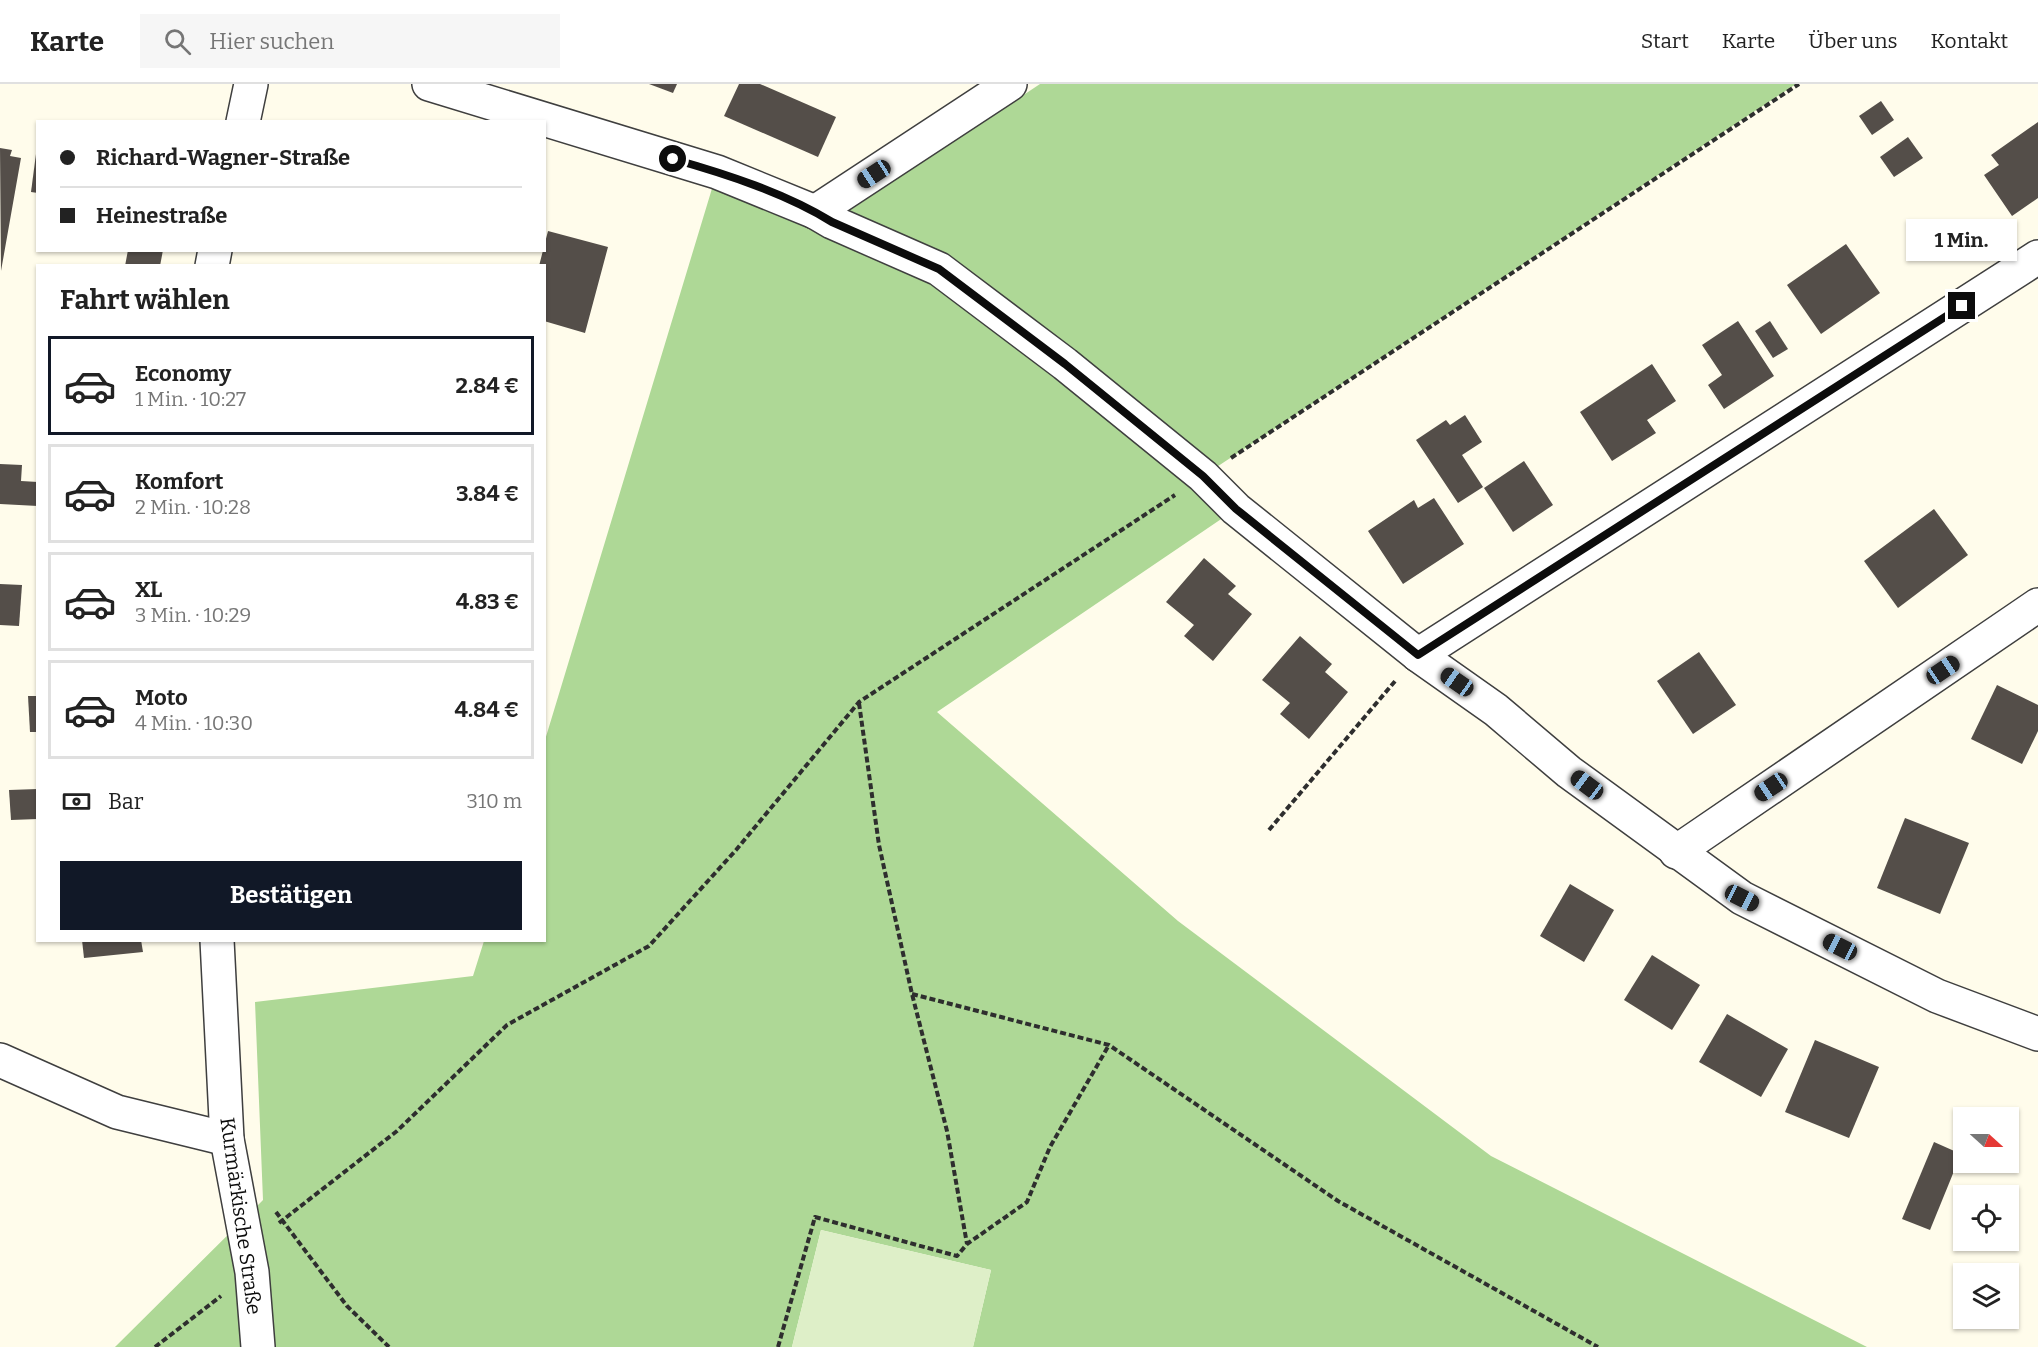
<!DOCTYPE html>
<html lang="de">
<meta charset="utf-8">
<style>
:root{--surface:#fff;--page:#f6f6f6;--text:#222;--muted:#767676;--line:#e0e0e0;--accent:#111827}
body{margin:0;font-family:Bitter,serif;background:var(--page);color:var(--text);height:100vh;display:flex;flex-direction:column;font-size:22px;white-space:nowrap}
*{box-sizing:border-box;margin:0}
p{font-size:20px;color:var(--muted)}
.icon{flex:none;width:33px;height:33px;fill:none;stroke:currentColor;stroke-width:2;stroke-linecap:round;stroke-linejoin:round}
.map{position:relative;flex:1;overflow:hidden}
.panel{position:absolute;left:36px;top:180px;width:510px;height:678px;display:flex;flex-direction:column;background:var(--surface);border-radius:0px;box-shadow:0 2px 4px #0004}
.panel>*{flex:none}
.top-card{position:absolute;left:36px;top:36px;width:510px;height:132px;border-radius:0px;box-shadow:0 2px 4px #0004;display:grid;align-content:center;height:132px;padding:0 24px;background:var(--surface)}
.needle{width:39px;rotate:111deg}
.buttons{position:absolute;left:1953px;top:1023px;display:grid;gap:12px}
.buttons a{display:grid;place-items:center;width:66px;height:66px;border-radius:0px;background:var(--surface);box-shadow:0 2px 4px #0004;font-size:30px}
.end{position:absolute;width:27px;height:27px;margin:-14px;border:8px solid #0c0c0c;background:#fff;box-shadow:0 0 0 3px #fff}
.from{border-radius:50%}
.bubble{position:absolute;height:42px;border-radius:0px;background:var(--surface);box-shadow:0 2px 4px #0004;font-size:20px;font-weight:700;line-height:42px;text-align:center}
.car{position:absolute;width:18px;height:36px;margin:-18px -9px;border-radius:8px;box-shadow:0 0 4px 2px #0007;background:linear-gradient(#222 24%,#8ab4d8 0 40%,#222 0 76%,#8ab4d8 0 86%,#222 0)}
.top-card b{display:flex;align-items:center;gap:21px;height:57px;font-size:22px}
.top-card b+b{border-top:2px solid var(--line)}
.top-card i{width:15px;height:15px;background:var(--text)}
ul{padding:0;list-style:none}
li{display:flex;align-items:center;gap:18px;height:99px;margin:0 12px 9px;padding:0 12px;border:3px solid var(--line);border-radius:0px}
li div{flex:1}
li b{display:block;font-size:22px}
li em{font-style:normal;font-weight:700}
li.current{border-color:var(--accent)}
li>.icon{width:54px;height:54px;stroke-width:1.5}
h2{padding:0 24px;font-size:27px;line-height:72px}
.pay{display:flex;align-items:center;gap:15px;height:66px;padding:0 24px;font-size:22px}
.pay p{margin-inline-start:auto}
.action{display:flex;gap:12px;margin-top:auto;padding:12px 24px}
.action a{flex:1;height:69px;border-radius:0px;background:var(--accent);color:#fff;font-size:24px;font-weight:700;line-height:69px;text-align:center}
header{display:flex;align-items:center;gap:36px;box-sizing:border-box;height:84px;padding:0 30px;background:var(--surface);border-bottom:2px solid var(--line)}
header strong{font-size:28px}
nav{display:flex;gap:33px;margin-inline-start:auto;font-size:21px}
.search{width:420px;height:54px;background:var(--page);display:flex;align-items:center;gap:15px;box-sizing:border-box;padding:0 21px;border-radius:0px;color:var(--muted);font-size:22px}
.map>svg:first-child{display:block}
.forest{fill:#aed896}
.pitch{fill:#deefc8}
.building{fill:#544e49}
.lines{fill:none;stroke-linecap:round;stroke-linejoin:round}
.minor-casing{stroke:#3f3f3f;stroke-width:36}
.path{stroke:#2e2e2e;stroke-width:4;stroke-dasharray:6 3;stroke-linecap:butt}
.minor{stroke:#fff;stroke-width:33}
.route{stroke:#0c0c0c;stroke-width:8}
.labels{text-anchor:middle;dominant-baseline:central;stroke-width:6;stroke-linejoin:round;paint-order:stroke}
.street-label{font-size:20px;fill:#0c0c0c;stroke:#fff}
</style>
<header>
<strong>Karte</strong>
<div class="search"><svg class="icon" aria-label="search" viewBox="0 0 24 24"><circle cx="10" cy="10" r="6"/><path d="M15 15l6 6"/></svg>Hier suchen</div>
<nav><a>Start</a><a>Karte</a><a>Über uns</a><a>Kontakt</a></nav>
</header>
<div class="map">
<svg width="2038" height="1263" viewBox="0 0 2038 1263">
<rect width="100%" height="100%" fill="#fffceb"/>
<path class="forest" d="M1040,0H1796L1203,392L1236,425L937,628L1178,837L1491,1072L1867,1263H973L991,1186L821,1146L792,1263H115L263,1116L255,918L473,892L484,857L544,856L545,656L717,88L832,138Z"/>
<path class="pitch" d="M821,1146L991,1186L973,1263H792Z"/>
<g class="building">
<path d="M649,0H677L673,9Z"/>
<path d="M739,0H760L836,33L818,73L724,32Z"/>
<path d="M1881,17L1894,36L1872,51L1859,32Z"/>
<path d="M2038,38V114L2012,132L1984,91L1999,81L1991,71Z"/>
<path d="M1908,53L1923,74L1894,93L1880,73Z"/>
<path d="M0,64L12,66L10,72L21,74L1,187Z"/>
<path d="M36,70H38V109L31,108Z"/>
<path d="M548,147L608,163L585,249L544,237V182H539Z"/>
<path d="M1846,160L1880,209L1821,250L1787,201Z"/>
<path d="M128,166H163L160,182H125Z"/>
<path d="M1738,237L1774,292L1724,325L1708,301L1722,291L1702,261Z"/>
<path d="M1770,237L1788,265L1773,274L1755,247Z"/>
<path d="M1652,280L1676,317L1647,336L1656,349L1612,377L1580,328Z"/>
<path d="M1465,331L1482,358L1462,371L1483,403L1458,419L1416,356L1446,336L1450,341Z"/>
<path d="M1524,377L1553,421L1513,448L1484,404Z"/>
<path d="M0,380L22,381L21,397L38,398V422L0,420Z"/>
<path d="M1434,414L1464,460L1403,500L1368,447L1414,416L1418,424Z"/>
<path d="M1934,425L1968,471L1898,524L1864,477Z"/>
<path d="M1204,474L1236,502L1228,510L1252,530L1213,577L1184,552L1194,541L1166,518Z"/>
<path d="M0,500L22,501L19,542L0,541Z"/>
<path d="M1300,552L1332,580L1325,588L1348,608L1309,655L1280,630L1290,619L1262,596Z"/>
<path d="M1699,568L1736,621L1693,650L1657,597Z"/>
<path d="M1997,601L2038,621V647L2022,680L1971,655Z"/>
<path d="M28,612H38V648H30Z"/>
<path d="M38,705V735L11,736L9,706Z"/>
<path d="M1905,734L1969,759L1940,830L1877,804Z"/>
<path d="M1570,800L1614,826L1584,878L1540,852Z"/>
<path d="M82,856H141L143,868L84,874Z"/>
<path d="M1652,871L1700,901L1672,946L1624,916Z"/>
<path d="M1727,930L1788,965L1761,1013L1699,978Z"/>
<path d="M1815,956L1879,983L1849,1054L1785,1028Z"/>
<path d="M1934,1058L1961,1070L1930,1146L1902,1135Z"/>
</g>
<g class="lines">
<g class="minor-casing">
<g id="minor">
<path d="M429,0L717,88L815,128L832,138L939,185L1065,280L1203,392L1236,425L1418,571L1496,626L1569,688L1742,814L1937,912L2038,950"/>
<path d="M243,38L251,0"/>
<path d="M815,128L1010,0"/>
<path d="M212,182L215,166"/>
<path d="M1418,571L2038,173"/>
<path d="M1676,768L2038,521"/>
<path d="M217,856L227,1055L252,1188L258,1263"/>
<path d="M0,976L117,1028L227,1055"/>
</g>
</g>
<g class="path">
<path d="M1231,374L1799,0"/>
<path d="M859,619L879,761L912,910L947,1047L967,1160"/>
<path d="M1269,746L1396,596"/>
<path d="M912,910L1109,961L1338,1117L1598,1263"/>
<path d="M276,1128L347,1222L389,1263"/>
<path d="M279,1139L397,1047L507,941L649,862L736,766L859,618L1175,411"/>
<path d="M155,1263L221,1212"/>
<path d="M778,1263L815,1133L957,1172L967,1160L1027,1118L1050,1063L1109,961"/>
</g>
<use href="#minor" class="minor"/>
</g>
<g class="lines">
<path class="route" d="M673,75C726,90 785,109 832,138L939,185L1065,280L1203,392L1236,425L1418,571L1962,222"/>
</g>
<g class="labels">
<g class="street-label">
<text transform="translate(241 1132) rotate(82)">Kurmärkische Straße</text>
</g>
</g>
</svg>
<div class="buttons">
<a><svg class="needle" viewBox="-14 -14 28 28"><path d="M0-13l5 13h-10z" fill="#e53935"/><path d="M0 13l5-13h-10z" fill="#767676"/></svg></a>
<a><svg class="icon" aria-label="locate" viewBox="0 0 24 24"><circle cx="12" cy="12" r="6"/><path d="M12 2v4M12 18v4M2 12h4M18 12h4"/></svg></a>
<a><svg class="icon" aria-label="layers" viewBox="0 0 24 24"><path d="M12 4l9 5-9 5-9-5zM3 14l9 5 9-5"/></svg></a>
</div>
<i class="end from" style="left:673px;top:75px"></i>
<i class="end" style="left:1962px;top:222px"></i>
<div class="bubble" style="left:1906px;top:135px;width:111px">1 Min.</div>
<i class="car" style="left:874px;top:90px;rotate:237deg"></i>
<i class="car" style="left:1943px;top:586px;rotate:56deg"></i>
<i class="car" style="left:1457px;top:598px;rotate:305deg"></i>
<i class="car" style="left:1587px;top:701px;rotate:307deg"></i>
<i class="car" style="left:1771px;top:703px;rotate:236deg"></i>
<i class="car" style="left:1742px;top:814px;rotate:117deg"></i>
<i class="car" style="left:1840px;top:863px;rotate:297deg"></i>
<div class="top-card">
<b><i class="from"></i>Richard-Wagner-Straße</b>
<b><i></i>Heinestraße</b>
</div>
<section class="panel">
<h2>Fahrt wählen</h2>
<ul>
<li class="current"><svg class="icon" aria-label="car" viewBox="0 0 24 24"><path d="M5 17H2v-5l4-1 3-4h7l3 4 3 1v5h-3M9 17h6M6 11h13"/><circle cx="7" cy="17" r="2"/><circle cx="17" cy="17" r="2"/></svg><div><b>Economy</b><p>1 Min. · 10:27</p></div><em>2.84 €</em></li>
<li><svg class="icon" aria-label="car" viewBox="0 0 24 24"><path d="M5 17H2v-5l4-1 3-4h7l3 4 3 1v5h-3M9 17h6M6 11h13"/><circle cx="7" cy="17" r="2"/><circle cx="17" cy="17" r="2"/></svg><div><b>Komfort</b><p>2 Min. · 10:28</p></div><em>3.84 €</em></li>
<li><svg class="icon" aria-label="car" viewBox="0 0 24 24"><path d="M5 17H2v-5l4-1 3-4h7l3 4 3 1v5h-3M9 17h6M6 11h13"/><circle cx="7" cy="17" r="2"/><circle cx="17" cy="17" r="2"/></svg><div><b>XL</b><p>3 Min. · 10:29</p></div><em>4.83 €</em></li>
<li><svg class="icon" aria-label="car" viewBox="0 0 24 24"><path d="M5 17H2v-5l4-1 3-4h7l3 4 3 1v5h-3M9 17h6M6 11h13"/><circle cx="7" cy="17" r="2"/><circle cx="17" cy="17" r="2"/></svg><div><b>Moto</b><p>4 Min. · 10:30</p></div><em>4.84 €</em></li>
</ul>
<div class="pay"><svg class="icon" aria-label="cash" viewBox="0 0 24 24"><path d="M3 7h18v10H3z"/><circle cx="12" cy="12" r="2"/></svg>Bar<p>310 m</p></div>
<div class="action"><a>Bestätigen</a></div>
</section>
</div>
